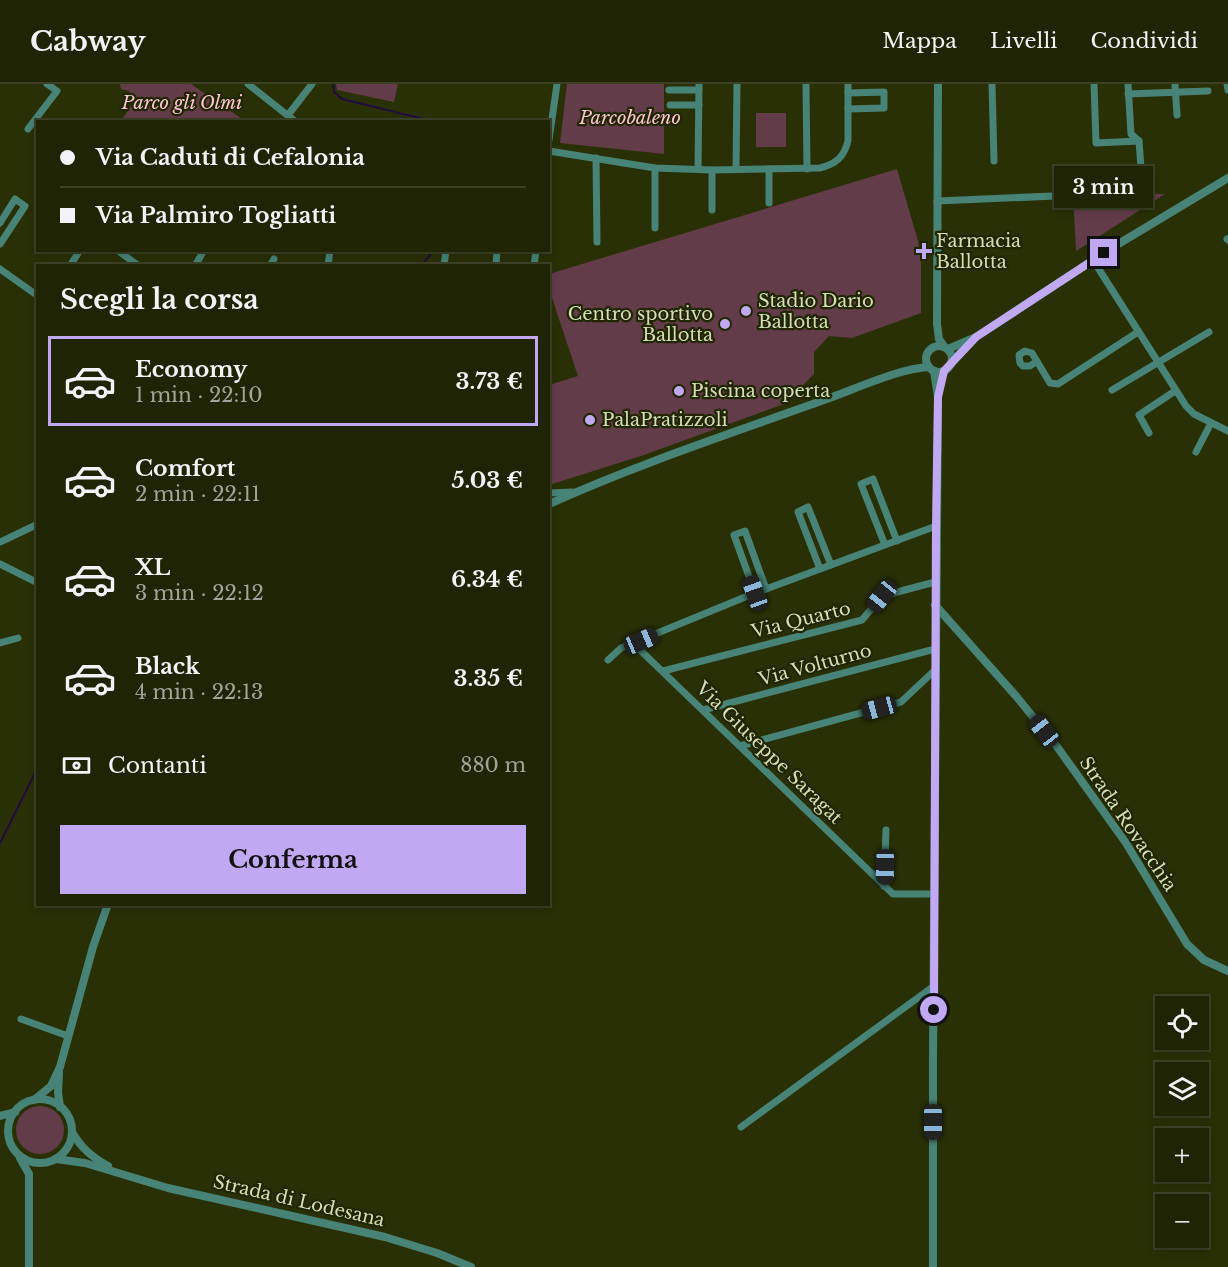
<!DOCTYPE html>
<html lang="it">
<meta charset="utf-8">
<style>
:root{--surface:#1f2404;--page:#2c3013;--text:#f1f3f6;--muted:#a1a49a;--line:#3c4126;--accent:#c0a8f3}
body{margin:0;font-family:"Libre Baskerville",serif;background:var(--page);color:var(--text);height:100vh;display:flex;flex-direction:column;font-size:22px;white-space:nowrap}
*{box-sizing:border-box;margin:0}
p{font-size:20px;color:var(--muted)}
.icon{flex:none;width:33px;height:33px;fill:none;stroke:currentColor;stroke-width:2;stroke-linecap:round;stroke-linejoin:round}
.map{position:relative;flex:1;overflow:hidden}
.sheet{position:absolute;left:36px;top:180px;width:514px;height:642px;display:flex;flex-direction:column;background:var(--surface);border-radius:0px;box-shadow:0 3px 9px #0003,0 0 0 2px var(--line)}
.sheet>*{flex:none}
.top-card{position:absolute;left:36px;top:36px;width:514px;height:132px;border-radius:0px;box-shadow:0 3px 9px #0003,0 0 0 2px var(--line);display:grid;align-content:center;height:132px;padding:0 24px;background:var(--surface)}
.tools{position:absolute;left:1155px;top:912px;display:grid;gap:12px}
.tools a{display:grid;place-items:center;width:54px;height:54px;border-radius:0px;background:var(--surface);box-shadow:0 3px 9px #0003,0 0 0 2px var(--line);font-size:30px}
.end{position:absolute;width:27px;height:27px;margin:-14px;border:8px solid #c0a8f3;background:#111;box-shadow:0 0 0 3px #111}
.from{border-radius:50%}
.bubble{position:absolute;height:42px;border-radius:0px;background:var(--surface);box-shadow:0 3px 9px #0003,0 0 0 2px var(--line);font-size:20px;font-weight:700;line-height:42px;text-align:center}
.car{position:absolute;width:18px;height:36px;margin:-18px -9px;border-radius:8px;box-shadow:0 0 4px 2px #0007;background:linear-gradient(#222 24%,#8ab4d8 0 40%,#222 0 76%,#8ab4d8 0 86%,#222 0)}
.top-card b{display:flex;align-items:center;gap:21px;height:57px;font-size:22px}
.top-card b+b{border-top:2px solid var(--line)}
.top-card i{width:15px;height:15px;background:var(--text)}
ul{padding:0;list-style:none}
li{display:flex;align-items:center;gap:18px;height:90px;margin:0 12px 9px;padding:0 12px;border:3px solid transparent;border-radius:0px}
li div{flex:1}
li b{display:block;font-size:22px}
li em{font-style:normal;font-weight:700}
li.selected{border-color:var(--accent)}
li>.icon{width:54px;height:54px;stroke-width:1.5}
h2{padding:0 24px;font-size:27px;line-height:72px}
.pay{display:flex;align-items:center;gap:15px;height:66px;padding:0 24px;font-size:22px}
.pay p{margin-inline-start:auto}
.button{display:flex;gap:12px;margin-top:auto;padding:12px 24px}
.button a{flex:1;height:69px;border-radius:0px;background:var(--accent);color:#111;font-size:24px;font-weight:700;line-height:69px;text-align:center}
header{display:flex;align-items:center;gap:36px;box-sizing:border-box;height:84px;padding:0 30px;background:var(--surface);border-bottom:2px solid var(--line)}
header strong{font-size:28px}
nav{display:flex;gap:33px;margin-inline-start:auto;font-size:21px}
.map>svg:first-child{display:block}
.green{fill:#633c49}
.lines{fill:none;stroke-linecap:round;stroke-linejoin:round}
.stream{stroke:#210c3c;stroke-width:2}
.minor{stroke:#478376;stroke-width:7}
.tertiary{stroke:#478376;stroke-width:8}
.route{stroke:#c0a8f3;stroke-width:8}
.poi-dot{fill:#c0a8f3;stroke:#202600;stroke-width:2}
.labels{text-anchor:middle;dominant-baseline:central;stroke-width:4.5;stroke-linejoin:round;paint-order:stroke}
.park-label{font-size:18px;font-style:italic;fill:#fdc2d4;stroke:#202600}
.poi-label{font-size:18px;fill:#d4ddb7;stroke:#202600;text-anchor:start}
.street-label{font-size:18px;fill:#d4ddb7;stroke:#202600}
</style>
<header>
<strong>Cabway</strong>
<nav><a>Mappa</a><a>Livelli</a><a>Condividi</a></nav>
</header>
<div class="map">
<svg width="1228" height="1183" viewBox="0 0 1228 1183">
<rect width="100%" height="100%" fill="#293006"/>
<g class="green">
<path d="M120,0H191L245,37H121L133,19L129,7L121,5Z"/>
<path d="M336,0H398L394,18L337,6Z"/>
<path d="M567,0H664V70L560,59Z"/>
<rect x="756" y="29" width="30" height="34"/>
<path d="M897,85L918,157L921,178V229L852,254L829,252L814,268V290L784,320L644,371L549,401V301L578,292L549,205V190Z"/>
<path d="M1108,110H1165L1076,167L1073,111Z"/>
<circle cx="40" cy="1046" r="24"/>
</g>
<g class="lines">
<g class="stream">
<path d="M333,0L334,8L342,15L436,38"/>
<path d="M421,182L434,166"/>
<path d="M0,759L38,683"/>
</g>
<g class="minor">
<path d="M248,0L296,38"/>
<path d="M806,0L807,85"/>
<path d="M992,0L994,77"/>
<path d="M1094,0L1096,59L1139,57"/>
<path d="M1128,0L1131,50L1139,57L1142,97"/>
<path d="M1175,0L1177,31"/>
<path d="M1227,0L1228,6"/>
<path d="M669,6H699"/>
<path d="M848,9L884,8V24L848,25"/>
<path d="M1128,10L1208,7"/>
<path d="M670,21H699"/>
<path d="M288,31L312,0"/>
<path d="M28,45L57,7L47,0"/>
<path d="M549,56L557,0"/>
<path d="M549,67L655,84L712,86L820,84C836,80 844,73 848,57V0"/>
<path d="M596,74L597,158"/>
<path d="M698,85L699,0"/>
<path d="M736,85L737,0"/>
<path d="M769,85V119"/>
<path d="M712,86V126"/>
<path d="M937,117L1101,110"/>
<path d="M0,139L15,115L25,122L0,160"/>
<path d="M655,144V84"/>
<path d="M1227,155L1228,156"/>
<path d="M117,166L139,182"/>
<path d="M1093,176L1186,322L1194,330L1228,347"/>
<path d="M70,182L80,166"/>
<path d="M195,182L204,166"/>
<path d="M270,182L274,175"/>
<path d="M328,182L330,166"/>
<path d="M444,182L446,166"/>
<path d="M496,182L497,166"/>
<path d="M534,182L536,166"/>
<path d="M0,185L38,212"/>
<path d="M1037,277L1030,282H1023L1020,279L1019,271L1025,267L1032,269L1050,299L1058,300L1138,248"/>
<path d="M1112,306L1209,248"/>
<path d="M1149,349L1139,331L1175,307"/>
<path d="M1196,368L1211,339"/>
<path d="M549,409L572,408"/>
<path d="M0,458L38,440"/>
<path d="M885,461L861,400L873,395L897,457"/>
<path d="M0,480L38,499"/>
<path d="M820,485L798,428L808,423L831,481"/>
<path d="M755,509L734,451L745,447L766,505"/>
<path d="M641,557L638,564L893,810H934"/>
<path d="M0,559L18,554"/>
<path d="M608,576L621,564L755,509L936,442"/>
<path d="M663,587L862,536L882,512L935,498"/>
<path d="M703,626L935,565"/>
<path d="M740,662L901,618L935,586"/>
<path d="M884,802L886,746"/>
<path d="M21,935L68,952"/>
<path d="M741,1043L934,902"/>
</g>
<g class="tertiary">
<path d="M938,0L937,240L939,255L944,262"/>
<circle cx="939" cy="275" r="13"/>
<path d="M948,265L976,253L1115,162L1228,94"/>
<path d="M951,279L971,257"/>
<path d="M549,420C638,380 732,349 824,316C853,306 900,284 929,283"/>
<path d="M935,521L1016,612L1058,664L1126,759L1187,860L1204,876L1228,887"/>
<path d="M59,989L58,1008L60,1023"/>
<circle cx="40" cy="1047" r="32"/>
<path d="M34,1016L51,1002L60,983L93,863L108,820"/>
<path d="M0,1032L15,1028"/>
<path d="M72,1048C81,1064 92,1073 108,1082"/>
<path d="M20,1074L29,1090V1183"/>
<path d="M56,1075L85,1079L168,1104L385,1153L437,1169L471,1183"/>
<path d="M933,1183V973L938,313L934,287"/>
</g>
</g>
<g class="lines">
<path class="route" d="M934,926L936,442L938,313L944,287L976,253L1104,169"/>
</g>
<g class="poi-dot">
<path d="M921 158h6v6h6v6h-6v6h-6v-6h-6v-6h6z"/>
<circle cx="746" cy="227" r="6"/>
<circle cx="725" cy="240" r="6"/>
<circle cx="679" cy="307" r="6"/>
<circle cx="590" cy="336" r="6"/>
</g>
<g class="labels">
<g class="park-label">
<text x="182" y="19">Parco gli Olmi</text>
<text x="630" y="34">Parcobaleno</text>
</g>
<g class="poi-label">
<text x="936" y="157">Farmacia<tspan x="936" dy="21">Ballotta</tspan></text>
<text x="758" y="217">Stadio Dario<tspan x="758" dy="21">Ballotta</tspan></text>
<text x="713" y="230" text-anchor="end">Centro sportivo<tspan x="713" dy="21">Ballotta</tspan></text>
<text x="691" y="307">Piscina coperta</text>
<text x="602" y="336">PalaPratizzoli</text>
</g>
<g class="street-label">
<text transform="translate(801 536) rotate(-14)">Via Quarto</text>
<text transform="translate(815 581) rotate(-15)">Via Volturno</text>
<text transform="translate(769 669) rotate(44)">Via Giuseppe Saragat</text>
<text transform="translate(1128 740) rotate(56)">Strada Rovacchia</text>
<text transform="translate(299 1117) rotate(13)">Strada di Lodesana</text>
</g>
</g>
</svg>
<div class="tools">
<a><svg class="icon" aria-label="locate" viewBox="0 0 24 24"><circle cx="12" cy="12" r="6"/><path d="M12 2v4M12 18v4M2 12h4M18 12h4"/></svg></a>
<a><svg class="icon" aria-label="layers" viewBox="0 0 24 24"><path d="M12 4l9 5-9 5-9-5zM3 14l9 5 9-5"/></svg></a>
<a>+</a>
<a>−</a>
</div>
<i class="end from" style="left:934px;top:926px"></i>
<i class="end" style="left:1104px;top:169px"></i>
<div class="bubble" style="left:1054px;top:82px;width:99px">3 min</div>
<i class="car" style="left:755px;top:509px;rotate:340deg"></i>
<i class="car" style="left:882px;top:512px;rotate:219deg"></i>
<i class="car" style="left:641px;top:557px;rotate:67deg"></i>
<i class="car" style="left:879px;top:624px;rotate:255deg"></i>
<i class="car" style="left:1044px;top:647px;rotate:322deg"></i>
<i class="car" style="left:885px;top:783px;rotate:181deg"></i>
<i class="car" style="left:933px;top:1038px;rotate:180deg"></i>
<div class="top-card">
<b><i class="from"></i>Via Caduti di Cefalonia</b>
<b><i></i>Via Palmiro Togliatti</b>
</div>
<section class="sheet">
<h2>Scegli la corsa</h2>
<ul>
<li class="selected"><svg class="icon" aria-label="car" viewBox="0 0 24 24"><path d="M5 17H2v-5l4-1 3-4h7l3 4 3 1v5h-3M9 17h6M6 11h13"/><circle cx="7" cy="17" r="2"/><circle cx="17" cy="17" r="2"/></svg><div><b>Economy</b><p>1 min · 22:10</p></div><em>3.73 €</em></li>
<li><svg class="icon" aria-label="car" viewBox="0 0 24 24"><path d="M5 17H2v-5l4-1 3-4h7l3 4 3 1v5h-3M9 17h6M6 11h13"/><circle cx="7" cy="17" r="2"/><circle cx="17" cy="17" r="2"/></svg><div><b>Comfort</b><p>2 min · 22:11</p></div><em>5.03 €</em></li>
<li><svg class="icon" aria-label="car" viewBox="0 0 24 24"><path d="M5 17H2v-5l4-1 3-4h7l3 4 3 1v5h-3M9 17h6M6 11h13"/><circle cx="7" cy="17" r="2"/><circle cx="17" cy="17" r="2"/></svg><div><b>XL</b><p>3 min · 22:12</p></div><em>6.34 €</em></li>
<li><svg class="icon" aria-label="car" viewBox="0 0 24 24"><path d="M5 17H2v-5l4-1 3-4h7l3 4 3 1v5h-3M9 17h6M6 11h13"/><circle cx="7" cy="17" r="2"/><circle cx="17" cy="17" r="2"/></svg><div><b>Black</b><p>4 min · 22:13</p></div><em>3.35 €</em></li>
</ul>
<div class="pay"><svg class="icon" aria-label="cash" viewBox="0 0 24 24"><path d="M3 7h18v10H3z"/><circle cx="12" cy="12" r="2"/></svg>Contanti<p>880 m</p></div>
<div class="button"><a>Conferma</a></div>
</section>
</div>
